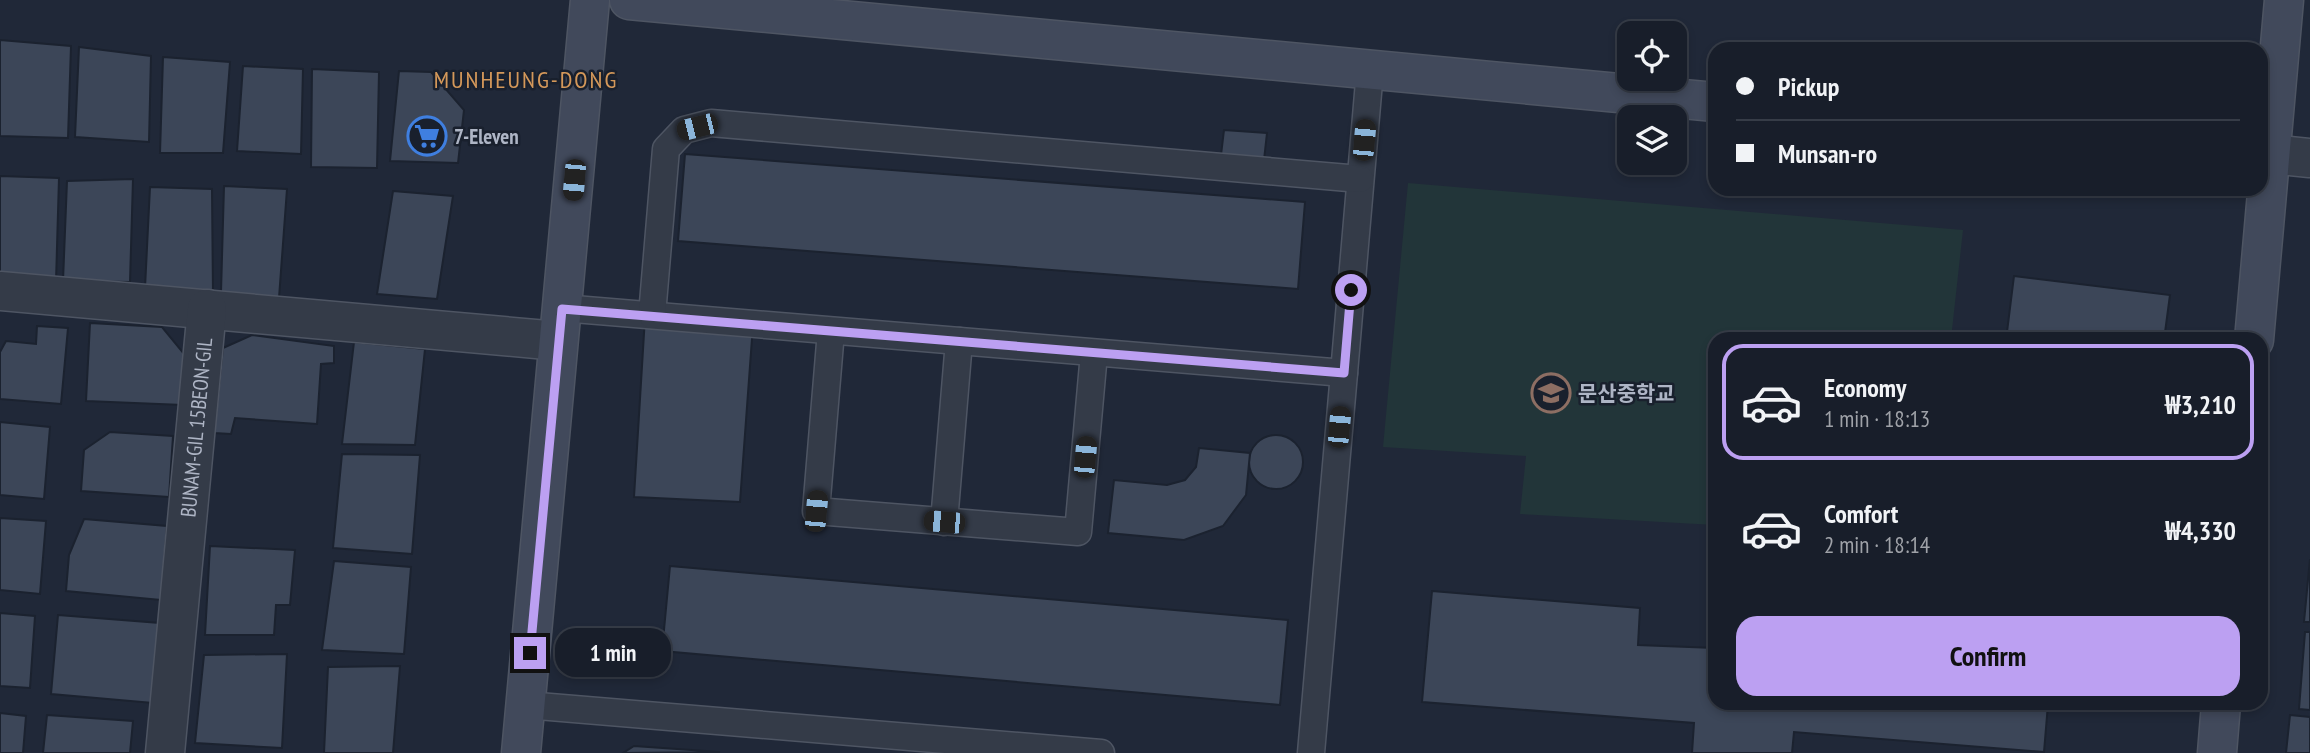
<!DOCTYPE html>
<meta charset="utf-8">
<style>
:root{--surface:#181e2a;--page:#252b36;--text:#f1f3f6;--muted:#9fa2a8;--line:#363c47;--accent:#bca0f2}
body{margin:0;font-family:"PT Sans Narrow","Noto Sans KR",sans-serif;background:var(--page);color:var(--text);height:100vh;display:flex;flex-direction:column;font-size:26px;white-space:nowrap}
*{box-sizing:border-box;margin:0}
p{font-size:23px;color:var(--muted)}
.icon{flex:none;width:38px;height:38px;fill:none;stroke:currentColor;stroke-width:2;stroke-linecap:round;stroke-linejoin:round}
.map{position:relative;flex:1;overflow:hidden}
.side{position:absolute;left:1708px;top:332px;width:560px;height:378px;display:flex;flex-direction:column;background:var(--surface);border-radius:21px;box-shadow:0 4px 10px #0003,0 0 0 2px var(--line)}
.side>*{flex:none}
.top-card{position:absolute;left:1708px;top:42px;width:560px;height:154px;border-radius:21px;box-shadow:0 4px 10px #0003,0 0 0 2px var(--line);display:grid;align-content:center;height:154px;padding:0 28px;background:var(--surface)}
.buttons{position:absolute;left:1617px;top:21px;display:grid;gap:14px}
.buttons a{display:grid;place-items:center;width:70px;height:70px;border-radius:14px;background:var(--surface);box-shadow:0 4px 10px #0003,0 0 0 2px var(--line);font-size:35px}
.end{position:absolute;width:32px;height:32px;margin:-16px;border:9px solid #bca0f2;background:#111;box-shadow:0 0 0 4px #111}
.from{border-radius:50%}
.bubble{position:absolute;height:49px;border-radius:21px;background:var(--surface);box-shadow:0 4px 10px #0003,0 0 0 2px var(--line);font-size:23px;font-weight:800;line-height:49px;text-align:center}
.car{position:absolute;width:21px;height:42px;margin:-21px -10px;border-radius:9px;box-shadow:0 0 5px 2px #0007;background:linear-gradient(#222 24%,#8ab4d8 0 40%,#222 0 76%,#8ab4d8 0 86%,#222 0)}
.top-card b{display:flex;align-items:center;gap:24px;height:66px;font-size:26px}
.top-card b+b{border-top:2px solid var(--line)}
.top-card i{width:18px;height:18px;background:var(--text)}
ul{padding:12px 0 0;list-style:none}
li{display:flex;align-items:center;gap:21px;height:116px;margin:0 14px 10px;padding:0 14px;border:4px solid transparent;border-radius:21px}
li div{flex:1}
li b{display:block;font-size:26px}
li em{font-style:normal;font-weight:800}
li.active{border-color:var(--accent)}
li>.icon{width:63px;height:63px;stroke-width:1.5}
.primary-button{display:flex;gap:14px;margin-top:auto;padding:14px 28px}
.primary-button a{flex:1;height:80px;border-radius:21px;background:var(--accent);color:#111;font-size:28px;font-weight:800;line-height:80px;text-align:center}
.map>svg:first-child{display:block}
.green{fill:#223539}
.building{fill:#3c4658;stroke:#1b222f;stroke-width:2}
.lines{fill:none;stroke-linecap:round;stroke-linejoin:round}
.lane-casing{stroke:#4e5563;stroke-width:29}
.street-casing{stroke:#4e5563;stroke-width:41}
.secondary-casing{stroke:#4e5563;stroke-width:41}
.lane{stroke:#343b48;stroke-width:26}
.street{stroke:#343b48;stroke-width:38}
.secondary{stroke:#41495b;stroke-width:38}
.route{stroke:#bca0f2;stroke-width:9}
.labels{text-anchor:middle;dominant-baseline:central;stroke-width:5;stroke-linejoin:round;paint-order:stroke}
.poi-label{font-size:21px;font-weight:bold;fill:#aeb5c5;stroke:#19202d;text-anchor:start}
.street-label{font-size:21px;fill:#aeb5c5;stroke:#19202d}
.quarter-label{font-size:24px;letter-spacing:2px;fill:#d4985a;stroke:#19202d}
</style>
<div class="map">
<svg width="2310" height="753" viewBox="0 0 2310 753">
<rect width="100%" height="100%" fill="#202838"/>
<path class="green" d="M1408,183L1963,230L1951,339L1715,340V525L1520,514L1526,456L1383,447Z"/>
<g class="building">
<path d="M0,40L71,46L68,138L0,136Z"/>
<path d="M79,47L151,56L149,142L75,137Z"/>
<path d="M163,57L230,62L223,153H160Z"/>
<path d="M243,66L303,69L301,154L237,151Z"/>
<path d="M312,69L379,72L377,168L311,167Z"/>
<path d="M399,71L431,72L464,110L458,163L390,161Z"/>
<path d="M1224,130L1267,133L1264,160L1221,155Z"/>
<path d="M685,154L1305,202L1298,289L678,241Z"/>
<path d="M0,176L59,178L56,282L0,280Z"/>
<path d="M133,179L130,282L63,281L67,181Z"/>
<path d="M224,186L287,189L279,298L221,292Z"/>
<path d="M150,187L212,189L213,295L145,288Z"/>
<path d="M393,191L453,196L437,299L377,294Z"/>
<path d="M2014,276L2170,295L2164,340H2006Z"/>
<path d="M645,317L753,325L740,502L634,497Z"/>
<path d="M90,323L162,327L185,355L183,405L86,401Z"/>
<path d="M37,326L68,328L61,404L0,399V352L6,341L36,344Z"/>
<path d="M252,335L334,346V363L321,364L317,424L235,418L231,434L214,433L223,348Z"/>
<path d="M354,342L425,349L415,445L342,444Z"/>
<path d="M0,422L50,427L44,499L0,495Z"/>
<path d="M110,432L173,436L169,497L81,491L84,450Z"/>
<circle cx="1276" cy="462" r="27"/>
<path d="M1199,448L1250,453L1246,495L1223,526L1184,540L1108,533L1114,480L1167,485L1185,480L1196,467Z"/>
<path d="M342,454L420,455L412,554L333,548Z"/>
<path d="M0,518L46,521L40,594L0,590Z"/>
<path d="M84,519L167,526L161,600L66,591L69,555Z"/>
<path d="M210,546L295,550L290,605H276L274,635H205Z"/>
<path d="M2310,559V622H2304Z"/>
<path d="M334,561L411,567L404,654L322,650Z"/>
<path d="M670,566L1288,620L1280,705L662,651Z"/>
<path d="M1432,591L1640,608L1638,645L1715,648V704H2048L2044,752L1794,732L1792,753H1692L1694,723L1422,702Z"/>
<path d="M0,613L35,616L30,688L0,686Z"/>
<path d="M58,615L160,623L153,703L51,694Z"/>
<path d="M2305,632H2310V710L2299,709Z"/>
<path d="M287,654L282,748L195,743L204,655Z"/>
<path d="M400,666L393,753H324L328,667Z"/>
<path d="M0,713L26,716L23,753H0Z"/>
<path d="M47,715L133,721L130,753H43Z"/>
<path d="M2290,715L2310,717V753H2286Z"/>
<path d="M634,746L720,752L623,753Z"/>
</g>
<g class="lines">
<g class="lane-casing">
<g id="lane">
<path d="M562,308L1344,373L1370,70"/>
<path d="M652,315L666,149L684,130L711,123L1360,179"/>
<path d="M831,331L816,511L1078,532L1094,353"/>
<path d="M944,522L959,341"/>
<path d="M526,705L1101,753"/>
<path d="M1311,753L1344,373"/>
</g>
</g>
<g class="street-casing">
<g id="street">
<path d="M2270,154L2310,158"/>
<path d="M0,291L558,341"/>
<path id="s1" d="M165,753L207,309"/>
</g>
</g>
<g class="secondary-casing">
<g id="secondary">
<path d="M629,0L1715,102"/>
<path d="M2254,340L2284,0"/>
<path d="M521,753L590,0"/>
<path d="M2217,753L2221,704"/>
</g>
</g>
<use href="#lane" class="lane"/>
<use href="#street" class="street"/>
<use href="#secondary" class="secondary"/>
</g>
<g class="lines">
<path class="route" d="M530,653L562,309L1344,373L1351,290"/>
</g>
<defs>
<g id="supermarket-ring" transform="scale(2.0125)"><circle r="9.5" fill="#19202d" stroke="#3f7fe0" stroke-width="1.5"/><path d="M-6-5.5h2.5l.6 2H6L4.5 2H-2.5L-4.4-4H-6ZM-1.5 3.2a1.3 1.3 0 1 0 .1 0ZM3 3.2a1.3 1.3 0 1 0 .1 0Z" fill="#3f7fe0"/></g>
<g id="school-ring" transform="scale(2.0125)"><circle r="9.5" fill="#19202d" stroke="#8d6e63" stroke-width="1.5"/><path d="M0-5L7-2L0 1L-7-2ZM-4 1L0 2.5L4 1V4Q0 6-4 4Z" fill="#8d6e63"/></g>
</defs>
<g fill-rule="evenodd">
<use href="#supermarket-ring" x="427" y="136"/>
<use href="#school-ring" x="1551" y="393"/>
</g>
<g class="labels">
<g class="poi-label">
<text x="454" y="136">7-Eleven</text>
<text x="1578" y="393">문산중학교</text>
</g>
<g class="street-label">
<text stroke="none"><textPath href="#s1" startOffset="327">BUNAM-GIL 15BEON-GIL</textPath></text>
</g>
<g class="quarter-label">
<text x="526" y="79">MUNHEUNG-DONG</text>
</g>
</g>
</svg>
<div class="buttons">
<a><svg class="icon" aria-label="locate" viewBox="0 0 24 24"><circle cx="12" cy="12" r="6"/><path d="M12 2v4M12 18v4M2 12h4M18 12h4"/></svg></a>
<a><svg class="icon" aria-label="layers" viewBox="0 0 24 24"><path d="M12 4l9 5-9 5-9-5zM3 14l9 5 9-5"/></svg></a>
</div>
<i class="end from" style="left:1351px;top:290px"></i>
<i class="end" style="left:530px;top:653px"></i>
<div class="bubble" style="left:555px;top:628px;width:116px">1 min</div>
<i class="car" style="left:697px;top:127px;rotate:256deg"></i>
<i class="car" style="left:1364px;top:140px;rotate:5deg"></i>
<i class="car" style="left:574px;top:180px;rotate:185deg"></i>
<i class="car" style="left:1339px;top:427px;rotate:5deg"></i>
<i class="car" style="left:1085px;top:457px;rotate:5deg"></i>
<i class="car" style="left:816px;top:511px;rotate:5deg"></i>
<i class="car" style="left:944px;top:522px;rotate:275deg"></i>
<div class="top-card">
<b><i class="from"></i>Pickup</b>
<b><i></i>Munsan-ro</b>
</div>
<section class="side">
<ul>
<li class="active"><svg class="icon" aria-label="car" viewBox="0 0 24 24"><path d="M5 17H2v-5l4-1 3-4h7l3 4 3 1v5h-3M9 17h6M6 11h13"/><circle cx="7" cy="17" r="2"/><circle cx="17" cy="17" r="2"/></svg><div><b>Economy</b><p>1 min · 18:13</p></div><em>₩3,210</em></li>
<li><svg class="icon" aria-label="car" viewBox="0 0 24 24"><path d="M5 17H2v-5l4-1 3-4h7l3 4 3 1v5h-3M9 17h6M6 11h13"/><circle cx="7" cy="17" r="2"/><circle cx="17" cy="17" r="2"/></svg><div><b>Comfort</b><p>2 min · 18:14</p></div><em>₩4,330</em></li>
</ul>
<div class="primary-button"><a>Confirm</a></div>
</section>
</div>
